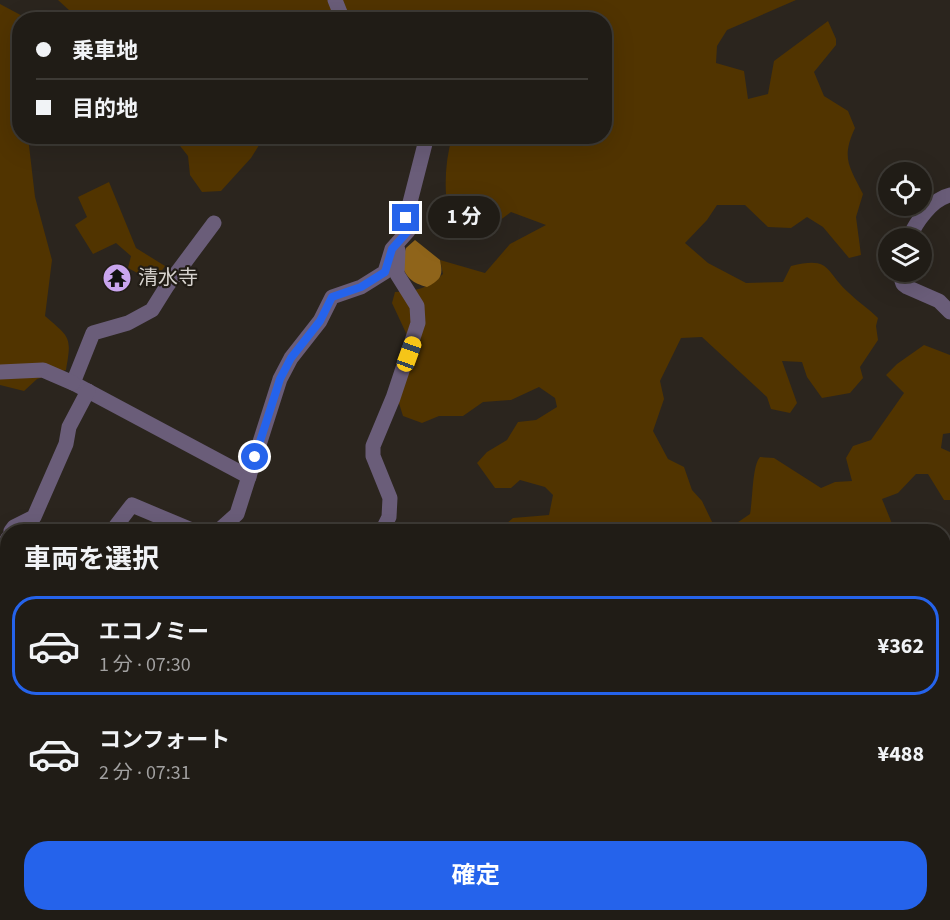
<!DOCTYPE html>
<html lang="ja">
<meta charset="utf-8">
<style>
:root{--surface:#201c16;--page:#28251f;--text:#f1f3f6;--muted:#a2a1a1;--line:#3d3a35;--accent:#2563eb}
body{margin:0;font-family:"Source Sans 3","Noto Sans JP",sans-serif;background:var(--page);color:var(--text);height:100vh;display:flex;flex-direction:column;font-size:22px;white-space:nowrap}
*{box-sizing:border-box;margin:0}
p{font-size:20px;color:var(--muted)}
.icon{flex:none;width:33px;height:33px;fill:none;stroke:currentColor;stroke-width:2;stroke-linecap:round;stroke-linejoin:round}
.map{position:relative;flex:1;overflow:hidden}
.drawer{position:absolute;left:0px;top:524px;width:951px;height:398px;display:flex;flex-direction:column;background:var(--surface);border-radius:24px 24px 0 0;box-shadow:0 6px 24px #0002,0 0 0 2px var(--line)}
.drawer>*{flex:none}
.hud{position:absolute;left:12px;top:12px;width:600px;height:132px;border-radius:24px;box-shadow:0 6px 24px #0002,0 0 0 2px var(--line);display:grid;align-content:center;height:132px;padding:0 24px;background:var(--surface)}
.tools{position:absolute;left:878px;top:162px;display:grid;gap:12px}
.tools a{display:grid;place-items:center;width:54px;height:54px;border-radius:50%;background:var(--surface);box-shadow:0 6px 24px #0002,0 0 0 2px var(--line);font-size:30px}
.end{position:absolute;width:27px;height:27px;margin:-14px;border:8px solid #2563eb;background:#fff;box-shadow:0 0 0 3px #fff}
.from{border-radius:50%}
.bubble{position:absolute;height:42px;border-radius:21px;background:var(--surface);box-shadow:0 6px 24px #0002,0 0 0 2px var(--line);font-size:20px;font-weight:700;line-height:42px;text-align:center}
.car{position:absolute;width:18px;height:36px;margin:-18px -9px;border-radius:8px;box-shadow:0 0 4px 2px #0007;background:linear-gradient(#f5c518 24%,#345 0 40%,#f5c518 0 76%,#345 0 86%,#f5c518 0)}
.hud b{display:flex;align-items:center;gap:21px;height:57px;font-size:22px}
.hud b+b{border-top:2px solid var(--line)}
.hud i{width:15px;height:15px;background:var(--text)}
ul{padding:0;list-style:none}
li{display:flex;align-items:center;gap:18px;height:99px;margin:0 12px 9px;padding:0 12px;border:3px solid transparent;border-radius:24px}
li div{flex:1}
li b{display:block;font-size:22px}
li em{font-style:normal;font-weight:700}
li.active{border-color:var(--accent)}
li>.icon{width:54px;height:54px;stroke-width:1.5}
h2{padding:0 24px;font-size:27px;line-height:72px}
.cta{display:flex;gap:12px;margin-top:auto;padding:12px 24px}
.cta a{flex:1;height:69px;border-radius:24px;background:var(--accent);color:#fff;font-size:24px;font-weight:700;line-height:69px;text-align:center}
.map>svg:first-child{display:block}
.green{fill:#513400}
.water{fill:#8f641a}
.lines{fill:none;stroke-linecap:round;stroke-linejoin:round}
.minor{stroke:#6a5d79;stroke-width:15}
.route{stroke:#2563eb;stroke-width:8}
.labels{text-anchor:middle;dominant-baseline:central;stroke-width:4.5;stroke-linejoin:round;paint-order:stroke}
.poi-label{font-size:20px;fill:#d7d3ce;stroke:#211c15;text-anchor:start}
</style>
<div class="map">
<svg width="950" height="920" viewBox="0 0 950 920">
<rect width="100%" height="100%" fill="#2b251e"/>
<g class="green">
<path d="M58,0H796L727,30L717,46L716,63L744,71L748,99L768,94L774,61L828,21L836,39V45L814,72L824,96L848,111L855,128C841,158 849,166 863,194L856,217L861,255L849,258L823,227L807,217L791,228L768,227L745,205H717L707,220L685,243L708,263L746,283L783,282L791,266C832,256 824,271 849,293C858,302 869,309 878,318L876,326L878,340L860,367L863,378L850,393L822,398L807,377L802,362L782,361L797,403L790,413L771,409L767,397L702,337L681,338L660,381L664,399L653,431L668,459L684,467L692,490L702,501L714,526L721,531H498L513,518L549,515L553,495L545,487L520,480L511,488H495L477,463L487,452L507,440L518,422L536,420L557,407L555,398L539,387L511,400L483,402L463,416H439L422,423L403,416L397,397L413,348L392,303L395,292C418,291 426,289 443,274L440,260L485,273L510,244L546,225L511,212L487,230L448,213C444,187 445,162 452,137L604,136V20H74L69,16L70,11Z"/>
<path d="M0,4L28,19L20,20V136L28,137L35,197L52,260L45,316C70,338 72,336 66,370L37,379L24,391L0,385Z"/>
<path d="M173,137H264L251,158L221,191L202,192L190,175L188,156Z"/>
<path d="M109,182L136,248L165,266L154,282L128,268L131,256L116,243L93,254L75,225L87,217L78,197Z"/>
<path d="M924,345L950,355V433L943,434L941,448L950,452V500H944L928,474H916L898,493L882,499L895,531H725L750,514C753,499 752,466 760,457L774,458L821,488L835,482L852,481L846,458L853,446L871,440L904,393L886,375L897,364Z"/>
<path d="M944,575L950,577V741L944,731Z"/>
<path d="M944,814L950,821V920L803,918V914H944Z"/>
</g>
<path class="water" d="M415,240L440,260C443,275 442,279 427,287C412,283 407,278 401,264L406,248Z"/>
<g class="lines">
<g class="minor">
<path d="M335,0L343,20"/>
<path d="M214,223L167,286L152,310L128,323L93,333L73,383L249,477"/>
<path d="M909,238C916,222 932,199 950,195"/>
<path d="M899,272L903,284L907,287L939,301L950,312"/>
<path d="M0,372L43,370L73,383"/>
<path d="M11,531L14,527L34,517L66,444L69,427L88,391"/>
<path d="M112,531L132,505L194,531"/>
<path d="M218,531L237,514L280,379L291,358L320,321L332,297L361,287L385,272L392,249L408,231L406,218L427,136"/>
<path d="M382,531L389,517L390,498L373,456V446L393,398L418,323L417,306L397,274L398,250"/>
<path d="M0,552L8,538"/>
<path d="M0,601L8,605"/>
<path d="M0,715L8,704"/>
<path d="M944,790L950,801"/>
<path d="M463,914L467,920"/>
<path d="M689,914L710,920"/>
<path d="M772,914L776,920"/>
<path d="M93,920L96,914"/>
<path d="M497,920L505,914"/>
</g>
</g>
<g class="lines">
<path class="route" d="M255,457L280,379L291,358L320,321L332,297L361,287L385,272L392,249L408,231L406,218"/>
</g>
<defs>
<g id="temple-disc" transform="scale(1.5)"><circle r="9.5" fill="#c9a5ee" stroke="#211c15"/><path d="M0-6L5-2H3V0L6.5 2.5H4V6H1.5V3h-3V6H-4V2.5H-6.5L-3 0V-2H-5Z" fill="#111"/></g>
</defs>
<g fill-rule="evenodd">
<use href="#temple-disc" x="117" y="278"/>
</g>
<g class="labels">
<g class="poi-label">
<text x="138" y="278">清水寺</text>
</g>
</g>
</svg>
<div class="tools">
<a><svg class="icon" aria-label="locate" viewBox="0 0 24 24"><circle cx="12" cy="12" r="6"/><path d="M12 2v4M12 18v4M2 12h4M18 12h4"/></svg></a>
<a><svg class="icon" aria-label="layers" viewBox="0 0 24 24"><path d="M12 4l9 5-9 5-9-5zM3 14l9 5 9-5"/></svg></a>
</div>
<i class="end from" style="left:255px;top:457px"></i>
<i class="end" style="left:406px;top:218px"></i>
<div class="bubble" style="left:428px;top:196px;width:72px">1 分</div>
<i class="car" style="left:409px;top:354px;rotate:20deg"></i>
<div class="hud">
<b><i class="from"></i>乗車地</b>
<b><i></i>目的地</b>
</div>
<section class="drawer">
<h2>車両を選択</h2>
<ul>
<li class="active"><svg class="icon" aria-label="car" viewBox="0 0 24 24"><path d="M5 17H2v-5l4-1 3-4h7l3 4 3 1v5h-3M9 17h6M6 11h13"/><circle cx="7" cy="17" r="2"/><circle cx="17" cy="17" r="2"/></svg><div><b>エコノミー</b><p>1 分 · 07:30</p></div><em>¥362</em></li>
<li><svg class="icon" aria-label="car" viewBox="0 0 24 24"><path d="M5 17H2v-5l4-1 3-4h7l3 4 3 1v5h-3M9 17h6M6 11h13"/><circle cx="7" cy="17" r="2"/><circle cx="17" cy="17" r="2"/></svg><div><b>コンフォート</b><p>2 分 · 07:31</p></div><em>¥488</em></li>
</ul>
<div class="cta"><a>確定</a></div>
</section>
</div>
